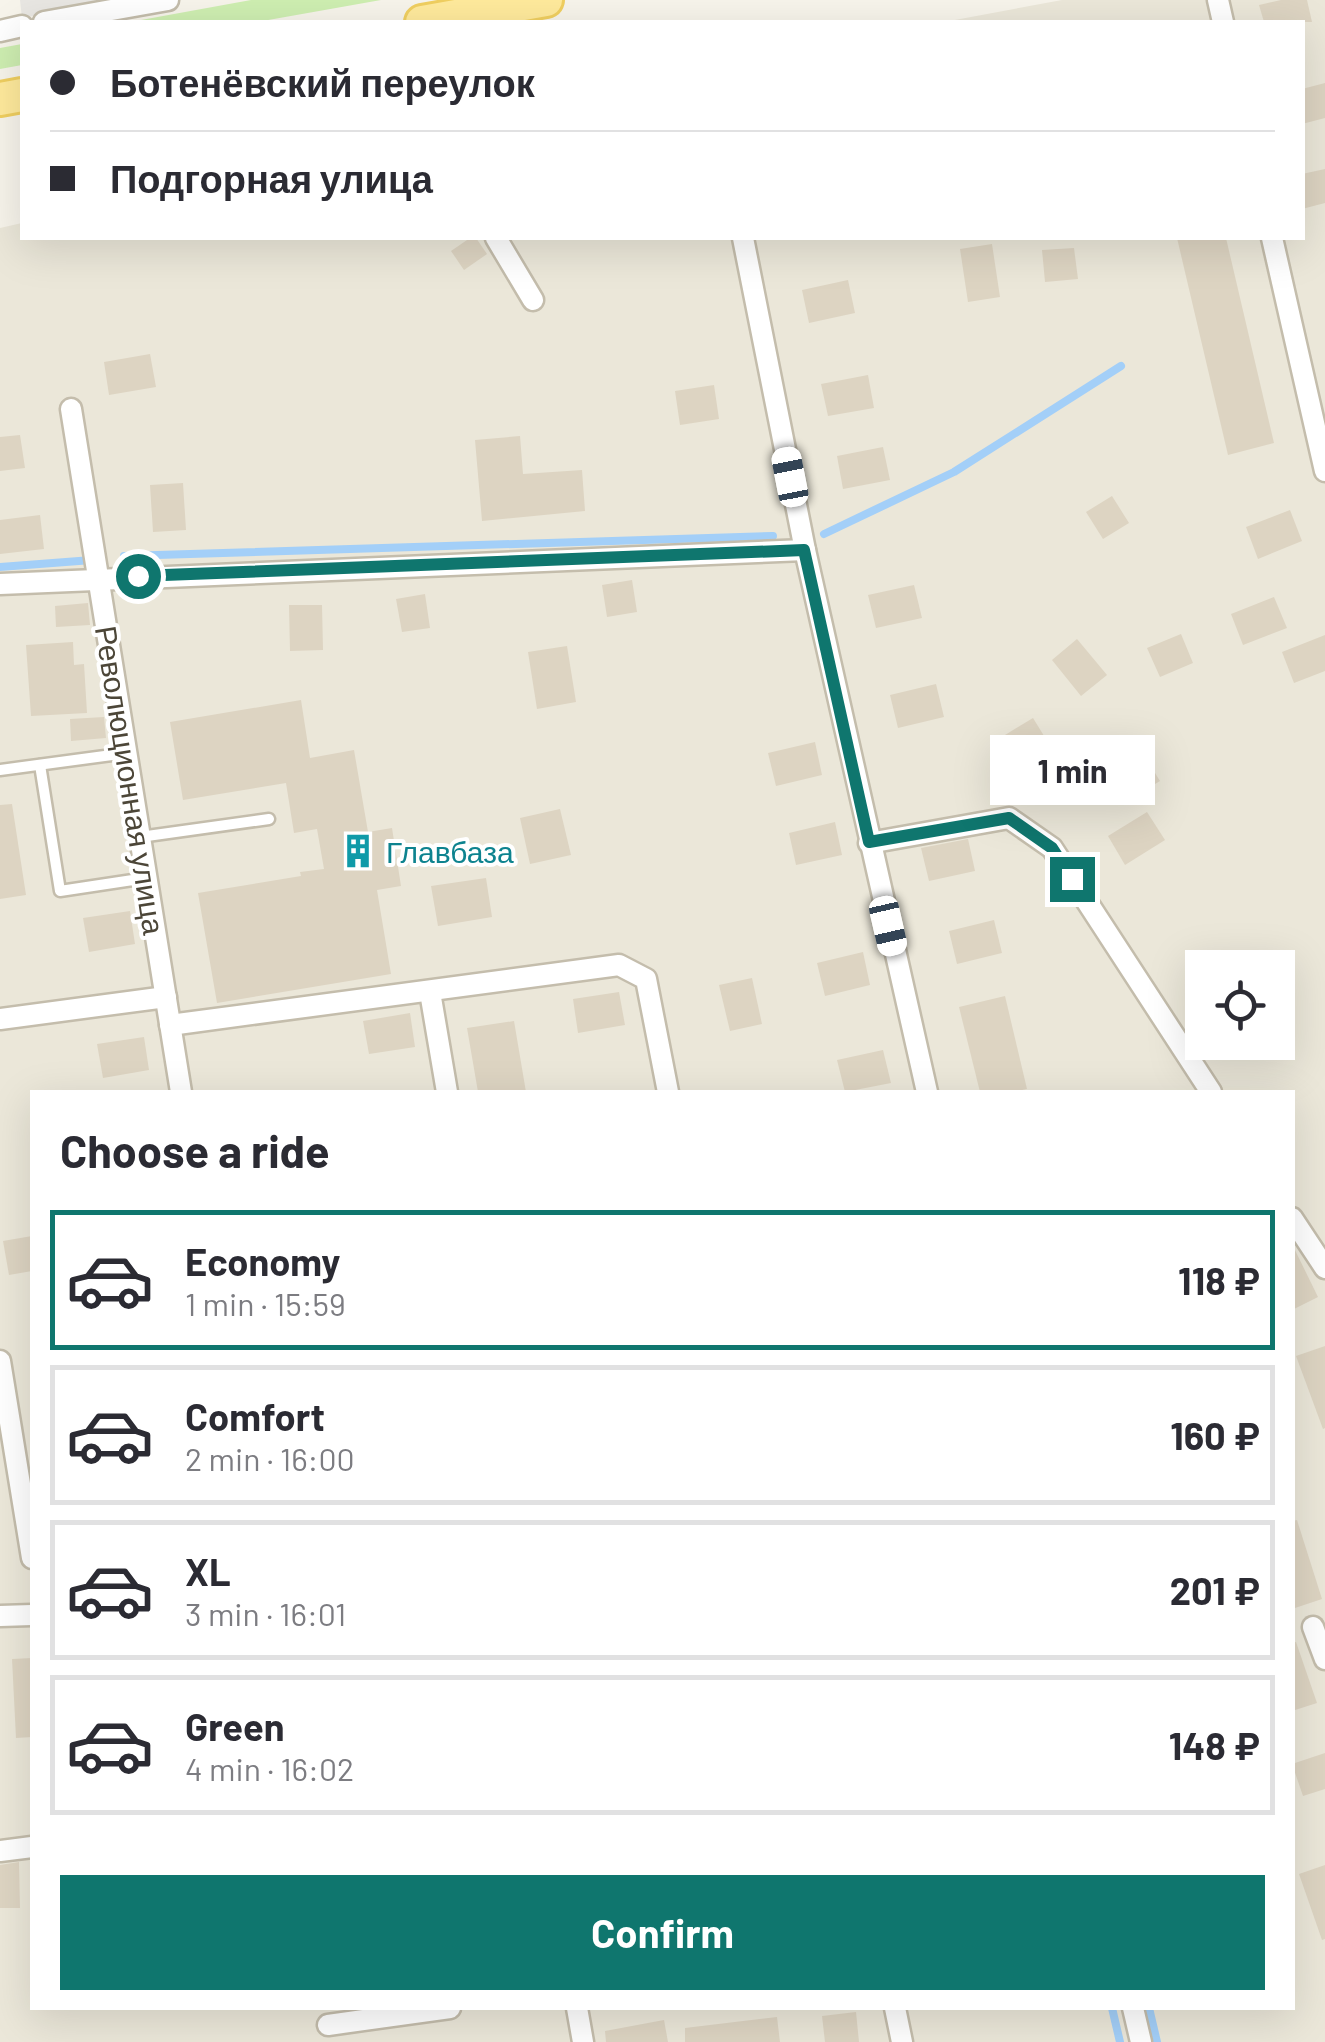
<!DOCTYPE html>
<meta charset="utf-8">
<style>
:root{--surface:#fff;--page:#f7f7f7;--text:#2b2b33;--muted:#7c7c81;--line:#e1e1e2;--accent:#0f766e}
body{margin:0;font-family:Barlow,sans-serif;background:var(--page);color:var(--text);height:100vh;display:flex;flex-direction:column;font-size:38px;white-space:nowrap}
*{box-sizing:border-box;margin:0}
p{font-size:32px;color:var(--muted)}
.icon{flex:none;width:55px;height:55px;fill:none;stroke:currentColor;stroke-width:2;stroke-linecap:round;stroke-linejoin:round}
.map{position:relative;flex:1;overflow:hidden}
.details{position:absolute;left:30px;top:1090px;width:1265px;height:920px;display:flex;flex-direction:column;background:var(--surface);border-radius:0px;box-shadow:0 10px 40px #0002}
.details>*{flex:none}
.banner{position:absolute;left:20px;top:20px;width:1285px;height:220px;border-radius:0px;box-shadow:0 10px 40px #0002;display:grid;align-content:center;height:220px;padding:0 30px;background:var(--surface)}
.tools{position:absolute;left:1185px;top:950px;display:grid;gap:20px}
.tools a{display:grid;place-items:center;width:110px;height:110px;border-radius:0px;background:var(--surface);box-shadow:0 10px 40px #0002;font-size:50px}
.end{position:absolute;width:45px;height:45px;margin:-22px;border:12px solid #0f766e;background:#fff;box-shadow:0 0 0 5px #fff}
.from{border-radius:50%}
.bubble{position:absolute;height:70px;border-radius:0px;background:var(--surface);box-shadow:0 10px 40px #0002;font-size:32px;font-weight:700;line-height:70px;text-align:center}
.car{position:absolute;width:30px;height:60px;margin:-30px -15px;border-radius:12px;box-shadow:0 0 8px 2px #0007;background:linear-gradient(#fff 24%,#345 0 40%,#fff 0 76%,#345 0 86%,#fff 0)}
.banner b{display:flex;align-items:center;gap:35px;height:95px;font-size:38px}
.banner b+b{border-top:2px solid var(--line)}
.banner i{width:25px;height:25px;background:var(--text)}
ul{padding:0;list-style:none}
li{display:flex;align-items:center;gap:30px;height:140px;margin:0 20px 15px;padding:0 10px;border:5px solid var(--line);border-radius:0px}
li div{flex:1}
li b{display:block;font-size:38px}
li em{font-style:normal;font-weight:700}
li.selected{border-color:var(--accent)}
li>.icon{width:90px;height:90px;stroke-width:1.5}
h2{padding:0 30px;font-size:45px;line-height:120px}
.action{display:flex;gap:20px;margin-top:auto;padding:20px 30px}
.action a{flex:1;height:115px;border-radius:0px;background:var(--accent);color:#fff;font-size:40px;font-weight:700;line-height:115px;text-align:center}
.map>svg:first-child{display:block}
.residential{fill:#ebe7d9;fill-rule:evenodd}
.green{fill:#ceeeb1}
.parking{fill:#e8e6e2}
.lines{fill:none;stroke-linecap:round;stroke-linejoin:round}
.stream{stroke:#a3cff8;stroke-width:8}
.building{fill:#ddd4c2}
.service-casing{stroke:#c4bdac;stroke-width:15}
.minor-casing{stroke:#c4bdac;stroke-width:25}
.primary-casing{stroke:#f0cf60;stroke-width:38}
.service{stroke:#fff;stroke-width:10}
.minor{stroke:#fff;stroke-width:20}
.primary{stroke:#ffea9c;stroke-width:32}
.route{stroke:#0f766e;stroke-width:12}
.labels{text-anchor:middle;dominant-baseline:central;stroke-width:8;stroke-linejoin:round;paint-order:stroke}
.street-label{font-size:30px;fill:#4c4638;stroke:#fff}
.culture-label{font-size:30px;fill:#0d838f;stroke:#fff;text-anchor:start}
</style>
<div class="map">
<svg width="1325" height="2042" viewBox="0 0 1325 2042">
<rect width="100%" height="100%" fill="#f7f4eb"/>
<path class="residential" d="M1062,0H1325V2042H0V228L22,223V238H1302V22H944ZM1202,968H1278V1042H1202ZM32,1092H1292V2008H32Z"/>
<g class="green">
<path d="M251,0H381L257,22H130Z"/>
<path d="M22,44V65L0,69V48Z"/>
</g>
<path class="parking" d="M20,0H124L22,18Z"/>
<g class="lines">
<g class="stream">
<path d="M824,534L954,472L1121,366"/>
<path d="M124,556L773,536"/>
<path d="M0,567L92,560"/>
<path d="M1112,2008L1120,2042"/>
<path d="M1149,2008L1157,2042"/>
</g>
</g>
<g class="building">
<path d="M1281,0H1307L1312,22H1264L1259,5Z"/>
<path d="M1325,83V118L1302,124V89Z"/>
<path d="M1325,169V203L1302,209V174Z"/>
<path d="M470,238H476L487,254L464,270L451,251Z"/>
<path d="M1177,238H1226L1274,443L1228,455Z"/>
<path d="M992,244L1000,297L968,302L960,249Z"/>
<path d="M1074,248L1078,279L1045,282L1042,250Z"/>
<path d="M848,280L855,313L809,323L802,290Z"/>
<path d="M150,354L156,387L109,395L104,362Z"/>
<path d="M868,375L874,408L828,416L821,384Z"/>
<path d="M714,385L719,419L680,425L675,391Z"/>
<path d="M20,435L25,468L0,471V437Z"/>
<path d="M520,436L523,474L582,470L585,511L482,521L475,440Z"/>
<path d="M883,447L890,480L843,489L837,456Z"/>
<path d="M183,483L186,530L153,532L150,485Z"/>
<path d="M1112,496L1129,523L1103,539L1086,512Z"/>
<path d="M1290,510L1302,541L1258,559L1246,527Z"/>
<path d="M40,515L44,549L0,554V520Z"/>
<path d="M632,580L637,612L607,617L602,585Z"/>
<path d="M914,585L922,618L876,628L868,595Z"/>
<path d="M425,594L430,628L402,632L396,599Z"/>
<path d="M1274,597L1287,628L1243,645L1231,614Z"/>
<path d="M88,603L90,625L56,627L55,606Z"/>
<path d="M289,605H322L323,650L290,651Z"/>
<path d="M1181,634L1193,663L1160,677L1147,648Z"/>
<path d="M1325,635V671L1294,683L1282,652Z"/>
<path d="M1077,639L1107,675L1081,696L1052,660Z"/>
<path d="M73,642L74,665L84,664L87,713L31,716L26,645Z"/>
<path d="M567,646L576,702L537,709L528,652Z"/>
<path d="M936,684L944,717L898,728L890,695Z"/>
<path d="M301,700L310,758L354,750L368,832L392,828L401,886L377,890L391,974L217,1003L198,893L301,876L300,872L324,869L317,829L294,833L286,783L183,800L170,722Z"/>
<path d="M104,717L106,738L71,741L70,719Z"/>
<path d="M1033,718L1057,757L1029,774L1005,735Z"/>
<path d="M815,742L822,775L776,786L768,753Z"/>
<path d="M1142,752L1160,781L1120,805L1103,777Z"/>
<path d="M12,804L26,895L0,899V805Z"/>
<path d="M560,809L571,855L530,864L520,818Z"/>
<path d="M1147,812L1165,840L1125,865L1108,836Z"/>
<path d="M835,822L842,855L796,865L789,833Z"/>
<path d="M968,839L975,871L929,881L921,848Z"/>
<path d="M486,878L492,917L438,926L431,886Z"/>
<path d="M130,911L135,944L89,952L83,918Z"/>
<path d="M994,920L1002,953L957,964L949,931Z"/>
<path d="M863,952L870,985L825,996L817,963Z"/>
<path d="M752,978L762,1024L730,1031L719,985Z"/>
<path d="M619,992L625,1025L578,1033L573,999Z"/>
<path d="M1005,996L1027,1089L1012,1092H980L959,1007Z"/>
<path d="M410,1013L415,1047L369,1054L363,1021Z"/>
<path d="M514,1021L526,1092H478L467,1028Z"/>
<path d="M144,1037L149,1070L103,1078L97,1044Z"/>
<path d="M883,1050L891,1083L845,1092L837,1060Z"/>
<path d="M32,1236V1271L9,1275L3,1241Z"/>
<path d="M1292,1244L1318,1297L1292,1310Z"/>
<path d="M1325,1346V1428L1323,1429L1296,1356Z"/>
<path d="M1297,1520L1322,1599L1292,1609V1521Z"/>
<path d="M1296,1642L1317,1703L1292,1711V1643Z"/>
<path d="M32,1658V1737L16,1738L12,1659Z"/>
<path d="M1325,1753V1789L1303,1796L1292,1764Z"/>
<path d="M19,1862L20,1908H0V1865Z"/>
<path d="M1325,1865V1939L1322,1940L1299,1874Z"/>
<path d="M856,2012L859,2042H825L822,2016Z"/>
<path d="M777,2017L780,2042H685V2028Z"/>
<path d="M664,2020L668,2042H606L605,2031Z"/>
</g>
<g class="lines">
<g class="service-casing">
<g id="service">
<path d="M40,765L60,891L146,878"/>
<path d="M0,770L127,753"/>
<path d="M140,837L269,819"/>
</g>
</g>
<g class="minor-casing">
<g id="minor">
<path d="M1218,0L1223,22"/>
<path d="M44,22L168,0"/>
<path d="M0,31L22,26"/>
<path d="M496,238L533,300"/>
<path d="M743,238L805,550L927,1092"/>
<path d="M1272,238L1325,471"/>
<path d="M71,409L181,1092"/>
<path d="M0,584L805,550"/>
<path d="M869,843L1009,818L1052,848L1211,1092"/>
<path d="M430,992L447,1092"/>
<path d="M0,1019L166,997"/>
<path d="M170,1025L619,965L646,979L668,1092"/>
<path d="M1292,1218L1325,1268"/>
<path d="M0,1361L32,1558"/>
<path d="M0,1616L32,1615"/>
<path d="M1313,1627L1325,1659"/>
<path d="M0,1851L32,1847"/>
<path d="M577,2008L583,2042"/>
<path d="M895,2008L902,2042"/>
<path d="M1133,2008L1141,2042"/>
<path d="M328,2025L450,2008"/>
</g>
</g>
<g class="primary-casing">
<g id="primary">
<path d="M422,22L546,0"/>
<path d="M0,99L22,95"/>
</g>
</g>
<use href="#service" class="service"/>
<use href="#minor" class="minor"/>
<use href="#primary" class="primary"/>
</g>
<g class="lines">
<path class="route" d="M138,576L804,550L869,842L1009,818L1052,848L1072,879"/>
</g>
<defs>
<g id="building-bare" transform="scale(2.7)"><path d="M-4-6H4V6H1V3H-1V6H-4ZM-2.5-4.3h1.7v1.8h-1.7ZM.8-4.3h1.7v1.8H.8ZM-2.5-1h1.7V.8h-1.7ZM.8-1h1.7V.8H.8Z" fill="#0f9aa8" stroke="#fff" stroke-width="2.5" paint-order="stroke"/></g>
</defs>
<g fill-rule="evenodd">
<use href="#building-bare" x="358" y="851"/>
</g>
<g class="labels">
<g class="street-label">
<text transform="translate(131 780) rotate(81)">Революционная улица</text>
</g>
<g class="culture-label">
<text x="386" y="851">Главбаза</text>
</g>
</g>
</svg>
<div class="tools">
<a><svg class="icon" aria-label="locate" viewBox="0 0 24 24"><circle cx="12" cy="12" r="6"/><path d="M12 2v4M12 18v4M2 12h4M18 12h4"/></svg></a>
</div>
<i class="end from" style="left:138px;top:576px"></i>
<i class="end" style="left:1072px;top:879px"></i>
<div class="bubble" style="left:990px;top:735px;width:165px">1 min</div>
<i class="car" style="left:790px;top:477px;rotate:349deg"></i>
<i class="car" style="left:888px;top:926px;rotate:167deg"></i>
<div class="banner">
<b><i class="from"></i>Ботенёвский переулок</b>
<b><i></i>Подгорная улица</b>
</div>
<section class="details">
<h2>Choose a ride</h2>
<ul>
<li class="selected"><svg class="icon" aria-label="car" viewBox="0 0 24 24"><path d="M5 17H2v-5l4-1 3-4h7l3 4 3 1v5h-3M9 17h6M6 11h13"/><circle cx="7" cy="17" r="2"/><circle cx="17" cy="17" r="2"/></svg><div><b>Economy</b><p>1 min · 15:59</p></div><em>118 ₽</em></li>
<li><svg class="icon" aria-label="car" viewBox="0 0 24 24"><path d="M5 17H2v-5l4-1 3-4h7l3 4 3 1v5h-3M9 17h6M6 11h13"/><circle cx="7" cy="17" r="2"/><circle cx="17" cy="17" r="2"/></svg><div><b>Comfort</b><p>2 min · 16:00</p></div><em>160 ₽</em></li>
<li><svg class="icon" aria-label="car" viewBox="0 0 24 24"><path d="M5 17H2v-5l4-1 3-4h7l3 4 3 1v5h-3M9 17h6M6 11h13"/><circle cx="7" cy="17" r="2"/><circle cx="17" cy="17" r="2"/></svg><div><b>XL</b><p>3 min · 16:01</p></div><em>201 ₽</em></li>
<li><svg class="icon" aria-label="car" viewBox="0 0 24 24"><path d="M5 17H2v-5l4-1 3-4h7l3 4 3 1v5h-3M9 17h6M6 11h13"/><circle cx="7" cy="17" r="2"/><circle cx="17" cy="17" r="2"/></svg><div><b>Green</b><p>4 min · 16:02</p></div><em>148 ₽</em></li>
</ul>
<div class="action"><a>Confirm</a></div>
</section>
</div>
